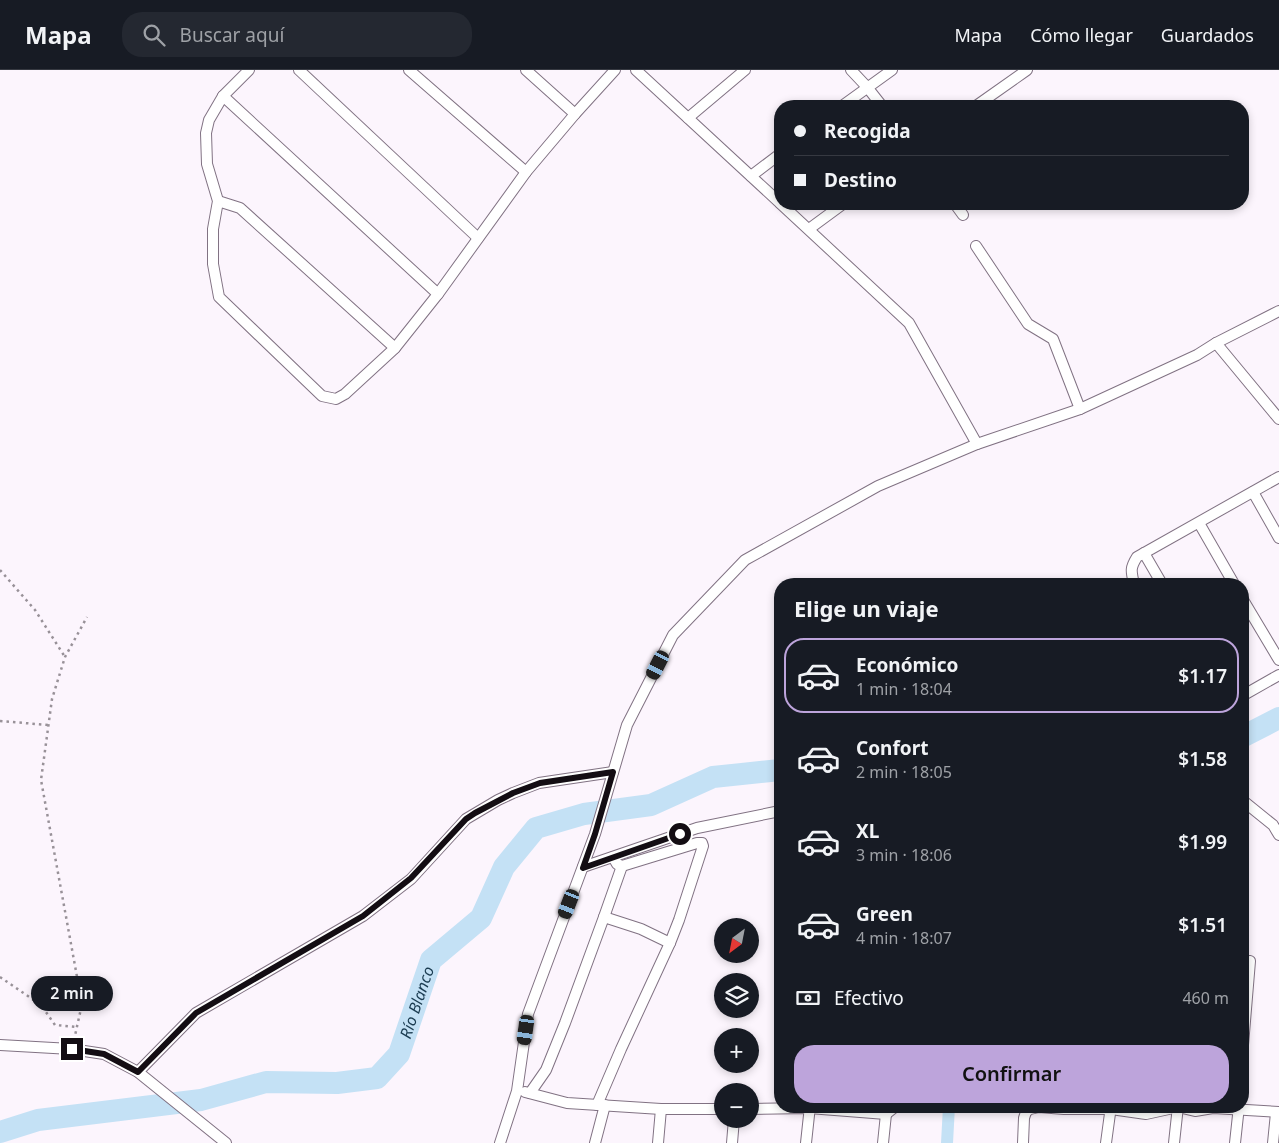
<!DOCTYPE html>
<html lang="es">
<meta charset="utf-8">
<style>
:root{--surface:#171b24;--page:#242831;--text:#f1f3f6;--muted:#9ea1a6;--line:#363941;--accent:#bda4db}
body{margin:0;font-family:"Noto Sans",sans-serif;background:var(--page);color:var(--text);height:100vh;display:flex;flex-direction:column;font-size:19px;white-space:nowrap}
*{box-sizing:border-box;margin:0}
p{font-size:16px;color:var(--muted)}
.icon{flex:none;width:28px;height:28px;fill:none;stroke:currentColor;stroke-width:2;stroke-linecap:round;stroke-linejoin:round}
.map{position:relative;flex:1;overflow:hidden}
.sheet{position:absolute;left:774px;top:508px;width:475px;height:535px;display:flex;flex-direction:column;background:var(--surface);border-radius:20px;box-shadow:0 2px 8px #0003}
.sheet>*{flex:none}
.guide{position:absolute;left:774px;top:30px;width:475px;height:110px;border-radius:20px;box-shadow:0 2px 8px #0003;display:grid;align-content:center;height:110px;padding:0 20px;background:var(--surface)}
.needle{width:32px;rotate:212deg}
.tools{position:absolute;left:714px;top:848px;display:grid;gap:10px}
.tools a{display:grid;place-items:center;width:45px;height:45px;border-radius:50%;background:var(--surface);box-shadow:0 2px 8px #0003;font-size:25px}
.end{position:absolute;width:22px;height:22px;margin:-11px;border:6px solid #130d13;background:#fff;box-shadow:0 0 0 2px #fff}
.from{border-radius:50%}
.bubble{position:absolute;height:35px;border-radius:18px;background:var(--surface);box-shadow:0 2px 8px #0003;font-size:16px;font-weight:600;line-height:35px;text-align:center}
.car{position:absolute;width:15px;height:30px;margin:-15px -8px;border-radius:6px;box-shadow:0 0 4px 1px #0007;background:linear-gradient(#222 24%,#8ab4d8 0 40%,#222 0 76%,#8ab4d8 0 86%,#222 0)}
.guide b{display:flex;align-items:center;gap:18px;height:48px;font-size:19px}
.guide b+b{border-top:1px solid var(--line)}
.guide i{width:12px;height:12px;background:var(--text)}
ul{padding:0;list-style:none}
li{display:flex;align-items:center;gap:15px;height:75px;margin:0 10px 8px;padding:0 10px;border:2px solid transparent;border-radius:20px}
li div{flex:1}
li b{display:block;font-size:19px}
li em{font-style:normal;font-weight:600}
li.selected{border-color:var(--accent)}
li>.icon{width:45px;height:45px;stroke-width:1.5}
h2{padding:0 20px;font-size:22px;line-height:60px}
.pay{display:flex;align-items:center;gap:12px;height:55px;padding:0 20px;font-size:19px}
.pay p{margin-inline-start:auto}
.button{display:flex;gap:10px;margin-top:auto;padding:10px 20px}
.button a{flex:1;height:58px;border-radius:20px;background:var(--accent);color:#111;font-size:20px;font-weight:600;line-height:58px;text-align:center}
header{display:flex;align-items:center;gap:30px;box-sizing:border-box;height:70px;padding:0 25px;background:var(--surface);border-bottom:1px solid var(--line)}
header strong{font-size:24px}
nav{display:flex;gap:28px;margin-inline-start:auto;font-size:18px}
.search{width:350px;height:45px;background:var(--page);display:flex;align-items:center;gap:12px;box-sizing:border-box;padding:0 18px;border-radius:20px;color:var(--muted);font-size:19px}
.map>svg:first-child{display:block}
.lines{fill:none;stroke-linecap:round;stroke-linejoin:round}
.canal{stroke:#c4e1f5;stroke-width:12}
.river{stroke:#c4e1f5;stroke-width:22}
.street-casing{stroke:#817283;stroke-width:12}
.path{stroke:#989198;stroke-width:2.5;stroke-dasharray:2.5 4;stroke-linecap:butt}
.street{stroke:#fff;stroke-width:10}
.route{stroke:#130d13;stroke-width:6}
.labels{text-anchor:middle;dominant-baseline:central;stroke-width:4;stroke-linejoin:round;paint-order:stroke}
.water-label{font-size:16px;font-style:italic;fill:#1b3c51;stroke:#fff}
</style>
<header>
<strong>Mapa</strong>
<div class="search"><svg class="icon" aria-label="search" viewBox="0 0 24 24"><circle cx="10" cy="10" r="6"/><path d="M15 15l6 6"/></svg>Buscar aquí</div>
<nav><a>Mapa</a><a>Cómo llegar</a><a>Guardados</a></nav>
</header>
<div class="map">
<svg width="1279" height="1073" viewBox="0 0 1279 1073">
<rect width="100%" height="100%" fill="#fcf5fd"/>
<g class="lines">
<path class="canal" d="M947,1073L949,1036"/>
<g class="river">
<path d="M1242,667L1279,648"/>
<path id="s1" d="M0,1062L38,1050L201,1030L266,1012L337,1013L377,1008L399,984L431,890L481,848L504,797L536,758L584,744L651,735L713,707L780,700"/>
</g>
<g class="street-casing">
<g id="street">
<path d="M249,0L223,26L209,50L206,63L207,94L218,131L213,159V194L219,227L322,326L336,329L345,324L395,278L438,224L526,102L575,44L615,0"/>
<path d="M299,0L478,168"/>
<path d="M409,0L526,102"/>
<path d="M526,0L575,44"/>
<path d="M636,0L780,133"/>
<path d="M851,0L867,17L882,36"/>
<path d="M223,26L438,224"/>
<path d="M842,36L892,0"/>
<path d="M976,36L1027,0"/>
<path d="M688,48L745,0"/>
<path d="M751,106L780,84"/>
<path d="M218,131L240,138L395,278"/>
<path d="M781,134L909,253L977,374"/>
<path d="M955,134L963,145"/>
<path d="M809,159L843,134"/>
<path d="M976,176L1028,254L1053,269L1080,339"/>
<path d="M1216,273L1279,349"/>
<path d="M1253,422L1279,468"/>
<path d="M1199,453L1234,514"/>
<path d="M1144,483L1162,514"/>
<path d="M1134,514C1131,501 1130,498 1137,487L1279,407"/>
<path d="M1242,528L1279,590"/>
<path d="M1242,626L1279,605"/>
<path d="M1242,730L1273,755L1279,765"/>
<path d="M583,797L697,758L780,741"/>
<path d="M604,847L622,796"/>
<path d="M0,975L71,979L104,984L138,1002L226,1073"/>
<path d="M1242,987L1250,891"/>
<path d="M138,1002L196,943L363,846L411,809L466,749L498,730L513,723L539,713L613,702"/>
<path d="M525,1022L567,1033L661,1039H722"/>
<path d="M530,1023L546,1000L565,953L604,847L641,859L670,873"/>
<path d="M597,1035L621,979L670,873L679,850L703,776L702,773H697L622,796L617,794L613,787"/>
<path d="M750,1039L809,1038L886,1044L896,1036"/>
<path d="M500,1073L517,1021L528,944L595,764L627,655L673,565L745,490L878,416L977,374L1080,339L1197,285L1216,273L1279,241"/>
<path d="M595,1073L605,1035"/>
<path d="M658,1073L661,1039"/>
<path d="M732,1073L734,1049"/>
<path d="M806,1073L810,1036"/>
<path d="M883,1073L886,1044"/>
<path d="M1023,1073L1024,1048L1026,1042L1030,1039L1039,1037L1064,1039H1111L1146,1044L1178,1037L1195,1041L1213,1038L1279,1042"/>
<path d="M1106,1073L1111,1036"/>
<path d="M1174,1073L1178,1036"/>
<path d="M1235,1073L1239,1036"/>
<path d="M1273,1073L1276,1043"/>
</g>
</g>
<g class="path">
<path d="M0,500L35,540L65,587"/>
<path d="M0,651L48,655"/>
<path d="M0,907L41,935L55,955L76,957"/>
<path d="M74,970L82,934L41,710L52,629L65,587L87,547"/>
</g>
<use href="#street" class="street"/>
</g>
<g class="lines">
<path class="route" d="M72,979L104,984L138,1002L196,943L363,846L411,808L466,749L475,743L513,723L540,713L613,702L595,764L583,798L680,764"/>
</g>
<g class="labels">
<g class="water-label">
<text stroke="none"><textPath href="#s1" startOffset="470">Río Blanco</textPath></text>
</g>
</g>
</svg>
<div class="tools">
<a><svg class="needle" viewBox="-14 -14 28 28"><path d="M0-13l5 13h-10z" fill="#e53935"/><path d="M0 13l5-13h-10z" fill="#9ea1a6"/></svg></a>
<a><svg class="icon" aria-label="layers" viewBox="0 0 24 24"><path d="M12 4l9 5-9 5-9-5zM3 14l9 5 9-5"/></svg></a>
<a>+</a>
<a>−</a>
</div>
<i class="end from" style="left:680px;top:764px"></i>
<i class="end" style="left:72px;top:979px"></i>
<div class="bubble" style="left:31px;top:906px;width:82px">2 min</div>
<i class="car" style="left:658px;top:595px;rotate:207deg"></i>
<i class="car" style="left:569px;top:834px;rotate:201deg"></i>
<i class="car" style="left:526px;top:960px;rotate:188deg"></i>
<div class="guide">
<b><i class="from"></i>Recogida</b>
<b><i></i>Destino</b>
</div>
<section class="sheet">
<h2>Elige un viaje</h2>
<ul>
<li class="selected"><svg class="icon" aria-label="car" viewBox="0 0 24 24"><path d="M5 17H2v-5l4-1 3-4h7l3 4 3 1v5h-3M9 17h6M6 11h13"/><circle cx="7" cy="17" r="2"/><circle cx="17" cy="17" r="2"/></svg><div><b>Económico</b><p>1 min · 18:04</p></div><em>$1.17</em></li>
<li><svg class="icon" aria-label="car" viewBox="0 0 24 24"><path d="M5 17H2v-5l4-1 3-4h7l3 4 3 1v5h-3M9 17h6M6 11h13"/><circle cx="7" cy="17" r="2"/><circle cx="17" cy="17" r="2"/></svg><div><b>Confort</b><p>2 min · 18:05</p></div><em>$1.58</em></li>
<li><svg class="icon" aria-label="car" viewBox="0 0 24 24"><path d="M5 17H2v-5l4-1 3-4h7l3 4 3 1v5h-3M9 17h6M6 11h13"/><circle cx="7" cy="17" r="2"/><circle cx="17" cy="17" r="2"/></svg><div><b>XL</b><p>3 min · 18:06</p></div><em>$1.99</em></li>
<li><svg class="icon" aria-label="car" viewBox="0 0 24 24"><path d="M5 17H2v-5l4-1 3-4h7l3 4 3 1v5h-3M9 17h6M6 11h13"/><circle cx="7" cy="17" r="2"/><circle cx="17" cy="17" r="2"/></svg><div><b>Green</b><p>4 min · 18:07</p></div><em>$1.51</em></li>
</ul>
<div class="pay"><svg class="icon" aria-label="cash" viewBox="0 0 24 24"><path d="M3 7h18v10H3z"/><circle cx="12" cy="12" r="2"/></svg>Efectivo<p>460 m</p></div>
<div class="button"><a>Confirmar</a></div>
</section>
</div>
